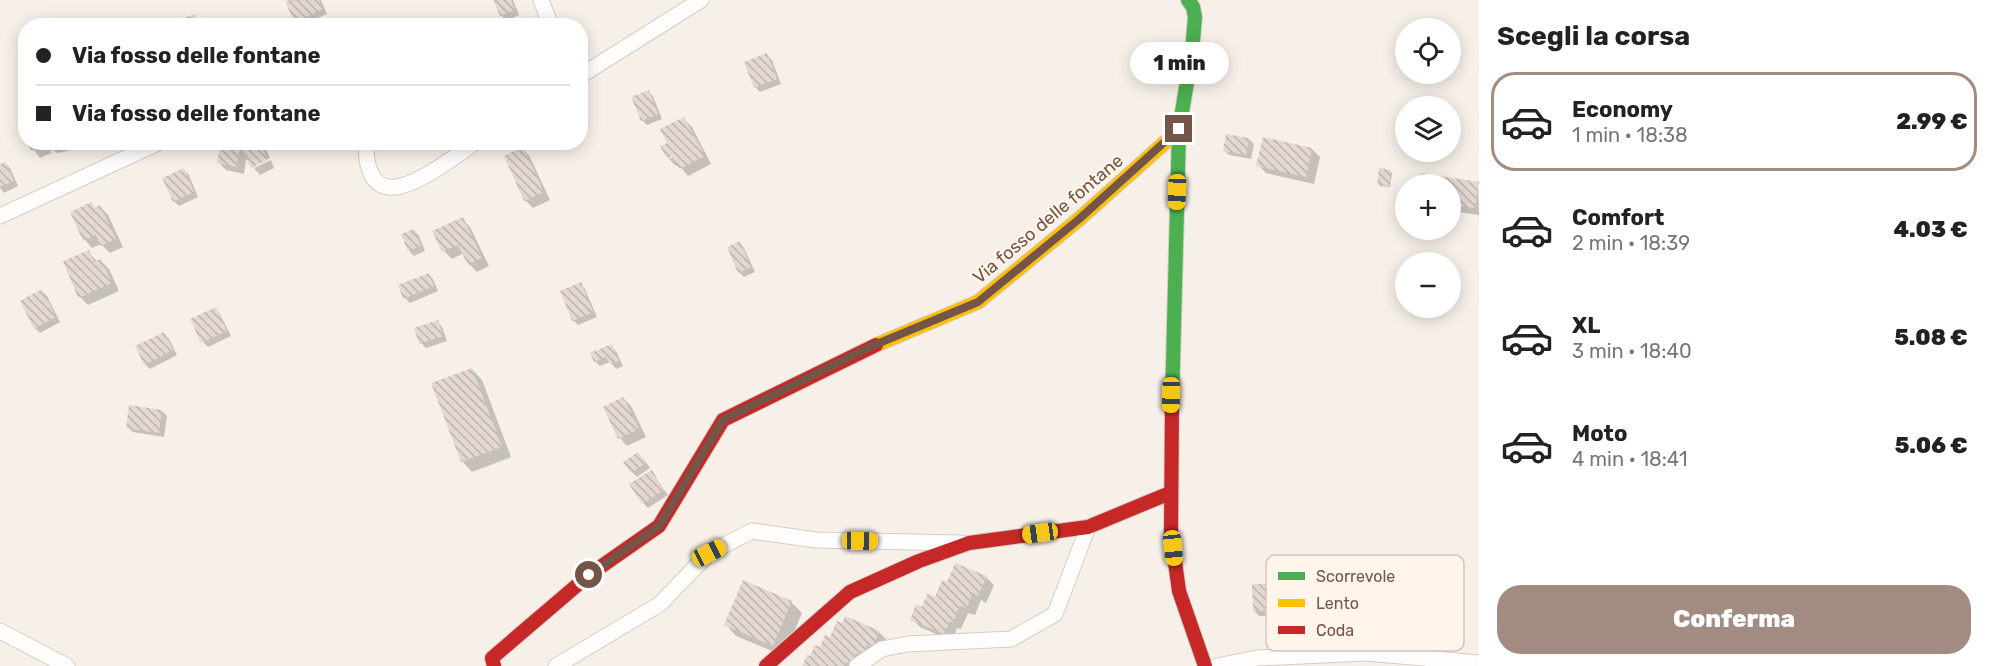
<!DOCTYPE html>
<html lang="it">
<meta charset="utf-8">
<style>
:root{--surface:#fff;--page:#f2f2f2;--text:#222;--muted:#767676;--line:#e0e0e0;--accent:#a28b80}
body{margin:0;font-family:Rubik,sans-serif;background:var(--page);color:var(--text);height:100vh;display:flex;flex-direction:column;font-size:22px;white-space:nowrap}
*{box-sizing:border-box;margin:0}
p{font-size:20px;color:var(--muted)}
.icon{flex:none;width:33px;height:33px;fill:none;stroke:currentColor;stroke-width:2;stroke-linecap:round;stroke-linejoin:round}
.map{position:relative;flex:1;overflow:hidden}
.details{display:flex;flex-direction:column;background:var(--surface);width:510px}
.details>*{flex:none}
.banner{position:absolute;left:18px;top:18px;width:570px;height:132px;border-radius:24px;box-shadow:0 3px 15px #0003;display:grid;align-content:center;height:132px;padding:0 18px;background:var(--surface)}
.controls{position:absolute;left:1395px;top:18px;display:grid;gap:12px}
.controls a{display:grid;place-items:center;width:66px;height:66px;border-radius:50%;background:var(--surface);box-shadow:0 3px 15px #0003;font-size:30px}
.end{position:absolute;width:27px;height:27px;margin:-14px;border:8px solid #755548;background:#fff;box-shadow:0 0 0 3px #fff}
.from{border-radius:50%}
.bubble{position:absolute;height:42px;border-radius:21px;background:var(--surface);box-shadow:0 3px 15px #0003;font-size:20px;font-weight:800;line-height:42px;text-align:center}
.car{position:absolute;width:18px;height:36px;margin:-18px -9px;border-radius:8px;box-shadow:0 0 4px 2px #0007;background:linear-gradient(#f5c518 24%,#345 0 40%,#f5c518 0 76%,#345 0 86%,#f5c518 0)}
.banner b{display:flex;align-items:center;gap:21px;height:57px;font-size:22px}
.banner b+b{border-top:2px solid var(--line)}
.banner i{width:15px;height:15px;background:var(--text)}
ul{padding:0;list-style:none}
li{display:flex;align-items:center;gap:18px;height:99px;margin:0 12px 9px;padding:0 6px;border:3px solid transparent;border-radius:24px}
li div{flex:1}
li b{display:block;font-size:22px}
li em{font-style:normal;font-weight:800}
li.active{border-color:var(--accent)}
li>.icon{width:54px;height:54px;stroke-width:1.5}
h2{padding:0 18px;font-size:27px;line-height:72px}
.primary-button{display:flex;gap:12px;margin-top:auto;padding:12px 18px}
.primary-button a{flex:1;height:69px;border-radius:24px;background:var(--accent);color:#fff;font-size:24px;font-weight:800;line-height:69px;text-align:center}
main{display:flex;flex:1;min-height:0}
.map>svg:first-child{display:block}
.shadow{fill:#0003}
.building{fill:url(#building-back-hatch)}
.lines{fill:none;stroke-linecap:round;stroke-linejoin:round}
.street-casing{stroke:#d5ccc6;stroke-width:17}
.fast-casing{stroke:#d6ccc6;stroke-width:16}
.slow-casing{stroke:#d6ccc6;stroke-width:16}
.jam-casing{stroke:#d6ccc6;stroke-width:16}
.street{stroke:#fefdfc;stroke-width:15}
.fast{stroke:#4caf50;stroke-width:14}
.slow{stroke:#ffc107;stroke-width:14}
.jam{stroke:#c62828;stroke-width:14}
.route{stroke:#755548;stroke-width:8}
.labels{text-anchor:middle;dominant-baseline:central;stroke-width:4.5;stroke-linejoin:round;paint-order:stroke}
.street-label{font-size:18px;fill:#755548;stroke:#fff5ea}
.key{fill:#fff5ea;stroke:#d6c5b9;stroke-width:1.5}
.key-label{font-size:16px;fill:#755548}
</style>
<main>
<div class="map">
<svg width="1479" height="666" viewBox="0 0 1479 666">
<defs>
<pattern id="building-back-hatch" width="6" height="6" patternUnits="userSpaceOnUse" patternTransform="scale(1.5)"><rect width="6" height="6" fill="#e3d8d1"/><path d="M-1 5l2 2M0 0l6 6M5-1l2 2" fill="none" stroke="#bdb2ac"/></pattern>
</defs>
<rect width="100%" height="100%" fill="#f7f0e9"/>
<g class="shadow">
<path d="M290,0H321L327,14L299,26L295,21L287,1Z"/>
<path d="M495,0H513L519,15L506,21L501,15Z"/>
<path d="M766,55L772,60L781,84L760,92L755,87Z"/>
<path d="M648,91L653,96L662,119L647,125L642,120Z"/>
<path d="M684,119L692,127L711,164L688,176L679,165L676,166L669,159L680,154L669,156V159L662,147L669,143Z"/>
<path d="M1249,139L1254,144L1251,159L1229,155L1224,150Z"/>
<path d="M1264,139L1312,149L1320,157L1314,184L1266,173L1258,165Z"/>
<path d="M28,142H73V143L70,144L72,150L57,153L53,150L50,151L51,153L40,158Z"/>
<path d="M222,142H263L270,158L254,165V168L249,159L246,160L244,174L226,170L218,162Z"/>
<path d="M523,149L530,157L550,200L533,208L525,200Z"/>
<path d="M271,160L274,168L260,175L254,168Z"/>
<path d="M5,163L10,168L18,186L4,193L0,188V165Z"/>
<path d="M184,170L189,175L198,197L179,206L174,201Z"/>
<path d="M1390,171L1392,173L1390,187L1380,186L1378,184Z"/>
<path d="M1421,175L1478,183L1479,215L1450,211V184H1419Z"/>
<path d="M91,204L96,209L100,207L108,215L123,247L110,253L101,244L92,248L85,240Z"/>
<path d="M462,219L470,227L489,266L477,272L469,264L464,253L452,259L444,251Z"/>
<path d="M414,230L419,236L425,251L414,256L409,251L403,235Z"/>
<path d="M739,243L744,248L755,272L744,277L739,272Z"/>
<path d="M88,252L98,262L101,261L109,269L119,291L88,305L80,297Z"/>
<path d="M428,274L433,279L438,291L410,303L405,298Z"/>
<path d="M580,284L585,289L597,317L578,325L573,320Z"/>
<path d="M42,291L47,296L60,322L40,333L35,328Z"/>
<path d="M215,309L220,314L231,336L208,347L203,342Z"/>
<path d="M437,322L442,327L447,341L426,348L421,343Z"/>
<path d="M163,334L169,339L177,355L150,369L145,364Z"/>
<path d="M611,346L616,351L623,366L616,369L610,362L600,366L595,361Z"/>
<path d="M472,369L482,380L511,457L472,472L462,461Z"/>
<path d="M623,398L631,406L646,437L627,446L620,438Z"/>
<path d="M162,411L167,416L164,437L133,432L128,427Z"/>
<path d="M643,458L650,468L637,477L632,472Z"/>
<path d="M651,472L668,495L648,508L643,503Z"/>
<path d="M986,577L994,585L986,603L981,600L975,615L968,613L961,629L957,628L952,641L920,627L912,619L922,609L936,599L948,584Z"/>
<path d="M1269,585L1274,590V616H1259L1254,611Z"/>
<path d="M791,602L802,613L784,656L736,636L726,625Z"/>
<path d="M879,632L889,642L878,654L873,665L867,662L865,666H804L831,639Z"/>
</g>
<g class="building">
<path d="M319,0L323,9L294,22L285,1Z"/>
<path d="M493,0H511L515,10L500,16Z"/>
<path d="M194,14L199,26H181L178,21Z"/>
<path d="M767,53L777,79L754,88L744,62Z"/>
<path d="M649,90L658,114L641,121L631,97Z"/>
<path d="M684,117L705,156L679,169L672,156L667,159L660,146L667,143L660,129Z"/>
<path d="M26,128V143L20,131Z"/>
<path d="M1226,134L1249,138L1246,155L1223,151Z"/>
<path d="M1263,137L1312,148L1306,177L1256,166Z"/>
<path d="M27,142H44V145L31,151Z"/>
<path d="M221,142H260L267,160L251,168L243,150L239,152L236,167L217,163Z"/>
<path d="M523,147L544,192L524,201L504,156Z"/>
<path d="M5,162L14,181L0,187V164Z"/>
<path d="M184,168L194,192L173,202L162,178Z"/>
<path d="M1379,168L1391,170L1389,186L1377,184Z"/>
<path d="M1420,173L1479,182L1475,208L1450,205V184H1418Z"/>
<path d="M92,202L94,208L100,205L116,239L101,246L96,235L83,241L70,212Z"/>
<path d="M463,217L482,258L468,265L458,245L442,252L432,231Z"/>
<path d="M414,229L421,246L408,251L401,234Z"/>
<path d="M740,241L751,267L738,273L727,247Z"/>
<path d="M89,250L94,262L101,259L112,283L78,298L63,261Z"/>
<path d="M429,273L434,286L403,299L398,285Z"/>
<path d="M581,282L593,312L572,321L560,291Z"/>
<path d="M42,289L56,317L34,329L20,301Z"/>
<path d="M216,307L227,331L201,343L190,319Z"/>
<path d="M438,320L443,336L419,344L414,328Z"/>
<path d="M164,332L173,350L144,365L135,346Z"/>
<path d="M612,344L619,361L610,364L606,357L594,362L590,353Z"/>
<path d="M472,368L502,447L461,462L431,383Z"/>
<path d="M623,397L639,429L618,439L603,407Z"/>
<path d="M129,405L162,410L159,433L126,428Z"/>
<path d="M638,452L646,463L631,473L623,462Z"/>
<path d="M652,470L664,490L642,504L629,484Z"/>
<path d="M955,563L987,576L978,596L973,593L967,608L960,606L953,623L950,621L944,634L910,620L916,604L922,607L927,594L935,597L942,580L947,582Z"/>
<path d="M743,580L792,601L773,646L724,625Z"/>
<path d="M1252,584H1269L1270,611H1253Z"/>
<path d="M845,616L880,631L872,647L867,645L862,655L856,653L851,664L846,662L844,666H802L807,655L810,656L815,645L820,647L825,635L830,637L837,621L842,623Z"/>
</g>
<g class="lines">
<g class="street-casing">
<g id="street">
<path d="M541,0L551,26"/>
<path d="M580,76L701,0"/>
<path d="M366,142C365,231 441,165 476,142"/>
<path d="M0,216L160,142"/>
<path d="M0,631L67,666"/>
<path d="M556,666L660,604L709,553L752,531L816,540L961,543"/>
<path d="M857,666L882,649L908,644L1011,639L1055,614L1088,527"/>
<path d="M1217,666L1257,658L1366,653L1479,663"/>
</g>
</g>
<g class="fast-casing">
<path id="fast" d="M1172,402L1179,130L1192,52L1195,17L1193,7L1188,0"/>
</g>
<g class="slow-casing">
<path id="slow" d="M876,345L978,302L1078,220L1179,130"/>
</g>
<g class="jam-casing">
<g id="jam">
<path d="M1172,402L1171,533L1179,591L1205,666"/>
<path d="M494,666L492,658L589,575L659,526L723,420L876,345"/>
<path d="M766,666L850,592L919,561L969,543L1088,527L1170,493"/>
</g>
</g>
<use href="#street" class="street"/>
<use href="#fast" class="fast"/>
<use href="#slow" class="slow"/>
<use href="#jam" class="jam"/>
</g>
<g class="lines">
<path class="route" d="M589,575L659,526L723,420L872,346L978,302L1078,220L1179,129"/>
</g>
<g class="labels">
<g class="street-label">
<text transform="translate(1048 219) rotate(-40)">Via fosso delle fontane</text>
</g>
</g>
<rect x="1266" y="555" width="198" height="96" rx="9" class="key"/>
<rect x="1278" y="572" width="27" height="8" fill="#4caf50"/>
<rect x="1278" y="599" width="27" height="8" fill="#ffc107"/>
<rect x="1278" y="626" width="27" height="8" fill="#c62828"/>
<g class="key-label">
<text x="1316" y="582">Scorrevole</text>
<text x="1316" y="609">Lento</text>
<text x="1316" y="636">Coda</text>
</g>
</svg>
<div class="controls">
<a><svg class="icon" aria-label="locate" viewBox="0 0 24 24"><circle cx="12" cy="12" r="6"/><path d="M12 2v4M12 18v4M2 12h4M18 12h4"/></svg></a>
<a><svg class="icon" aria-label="layers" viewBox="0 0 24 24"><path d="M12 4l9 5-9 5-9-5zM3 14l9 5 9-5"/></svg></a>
<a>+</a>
<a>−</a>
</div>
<i class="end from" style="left:589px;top:575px"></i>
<i class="end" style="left:1179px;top:129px"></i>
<div class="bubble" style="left:1130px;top:42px;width:99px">1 min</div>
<i class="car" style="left:1177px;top:192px;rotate:182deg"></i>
<i class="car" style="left:1171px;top:395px;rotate:181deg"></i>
<i class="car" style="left:1040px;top:533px;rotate:262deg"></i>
<i class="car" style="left:860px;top:541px;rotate:91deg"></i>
<i class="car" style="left:1173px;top:548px;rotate:174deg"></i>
<i class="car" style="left:709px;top:553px;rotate:63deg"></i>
<div class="banner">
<b><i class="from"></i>Via fosso delle fontane</b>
<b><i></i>Via fosso delle fontane</b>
</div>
</div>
<section class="details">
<h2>Scegli la corsa</h2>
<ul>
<li class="active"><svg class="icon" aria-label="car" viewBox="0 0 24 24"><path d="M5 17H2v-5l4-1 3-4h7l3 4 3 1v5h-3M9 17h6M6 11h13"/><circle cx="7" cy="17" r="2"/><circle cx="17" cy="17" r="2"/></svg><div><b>Economy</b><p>1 min · 18:38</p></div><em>2.99 €</em></li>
<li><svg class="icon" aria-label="car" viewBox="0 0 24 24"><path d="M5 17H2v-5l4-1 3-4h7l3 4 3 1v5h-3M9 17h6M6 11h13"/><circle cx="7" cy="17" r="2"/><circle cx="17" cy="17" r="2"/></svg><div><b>Comfort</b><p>2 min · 18:39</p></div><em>4.03 €</em></li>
<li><svg class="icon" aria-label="car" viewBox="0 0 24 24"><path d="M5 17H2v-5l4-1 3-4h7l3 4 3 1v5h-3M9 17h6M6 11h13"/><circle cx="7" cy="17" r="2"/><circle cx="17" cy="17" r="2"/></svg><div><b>XL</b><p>3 min · 18:40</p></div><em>5.08 €</em></li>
<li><svg class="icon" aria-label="car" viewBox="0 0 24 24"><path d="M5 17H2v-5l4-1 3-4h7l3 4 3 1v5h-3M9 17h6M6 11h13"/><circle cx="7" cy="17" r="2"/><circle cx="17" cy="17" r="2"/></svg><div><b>Moto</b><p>4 min · 18:41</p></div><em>5.06 €</em></li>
</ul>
<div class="primary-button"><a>Conferma</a></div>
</section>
</main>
